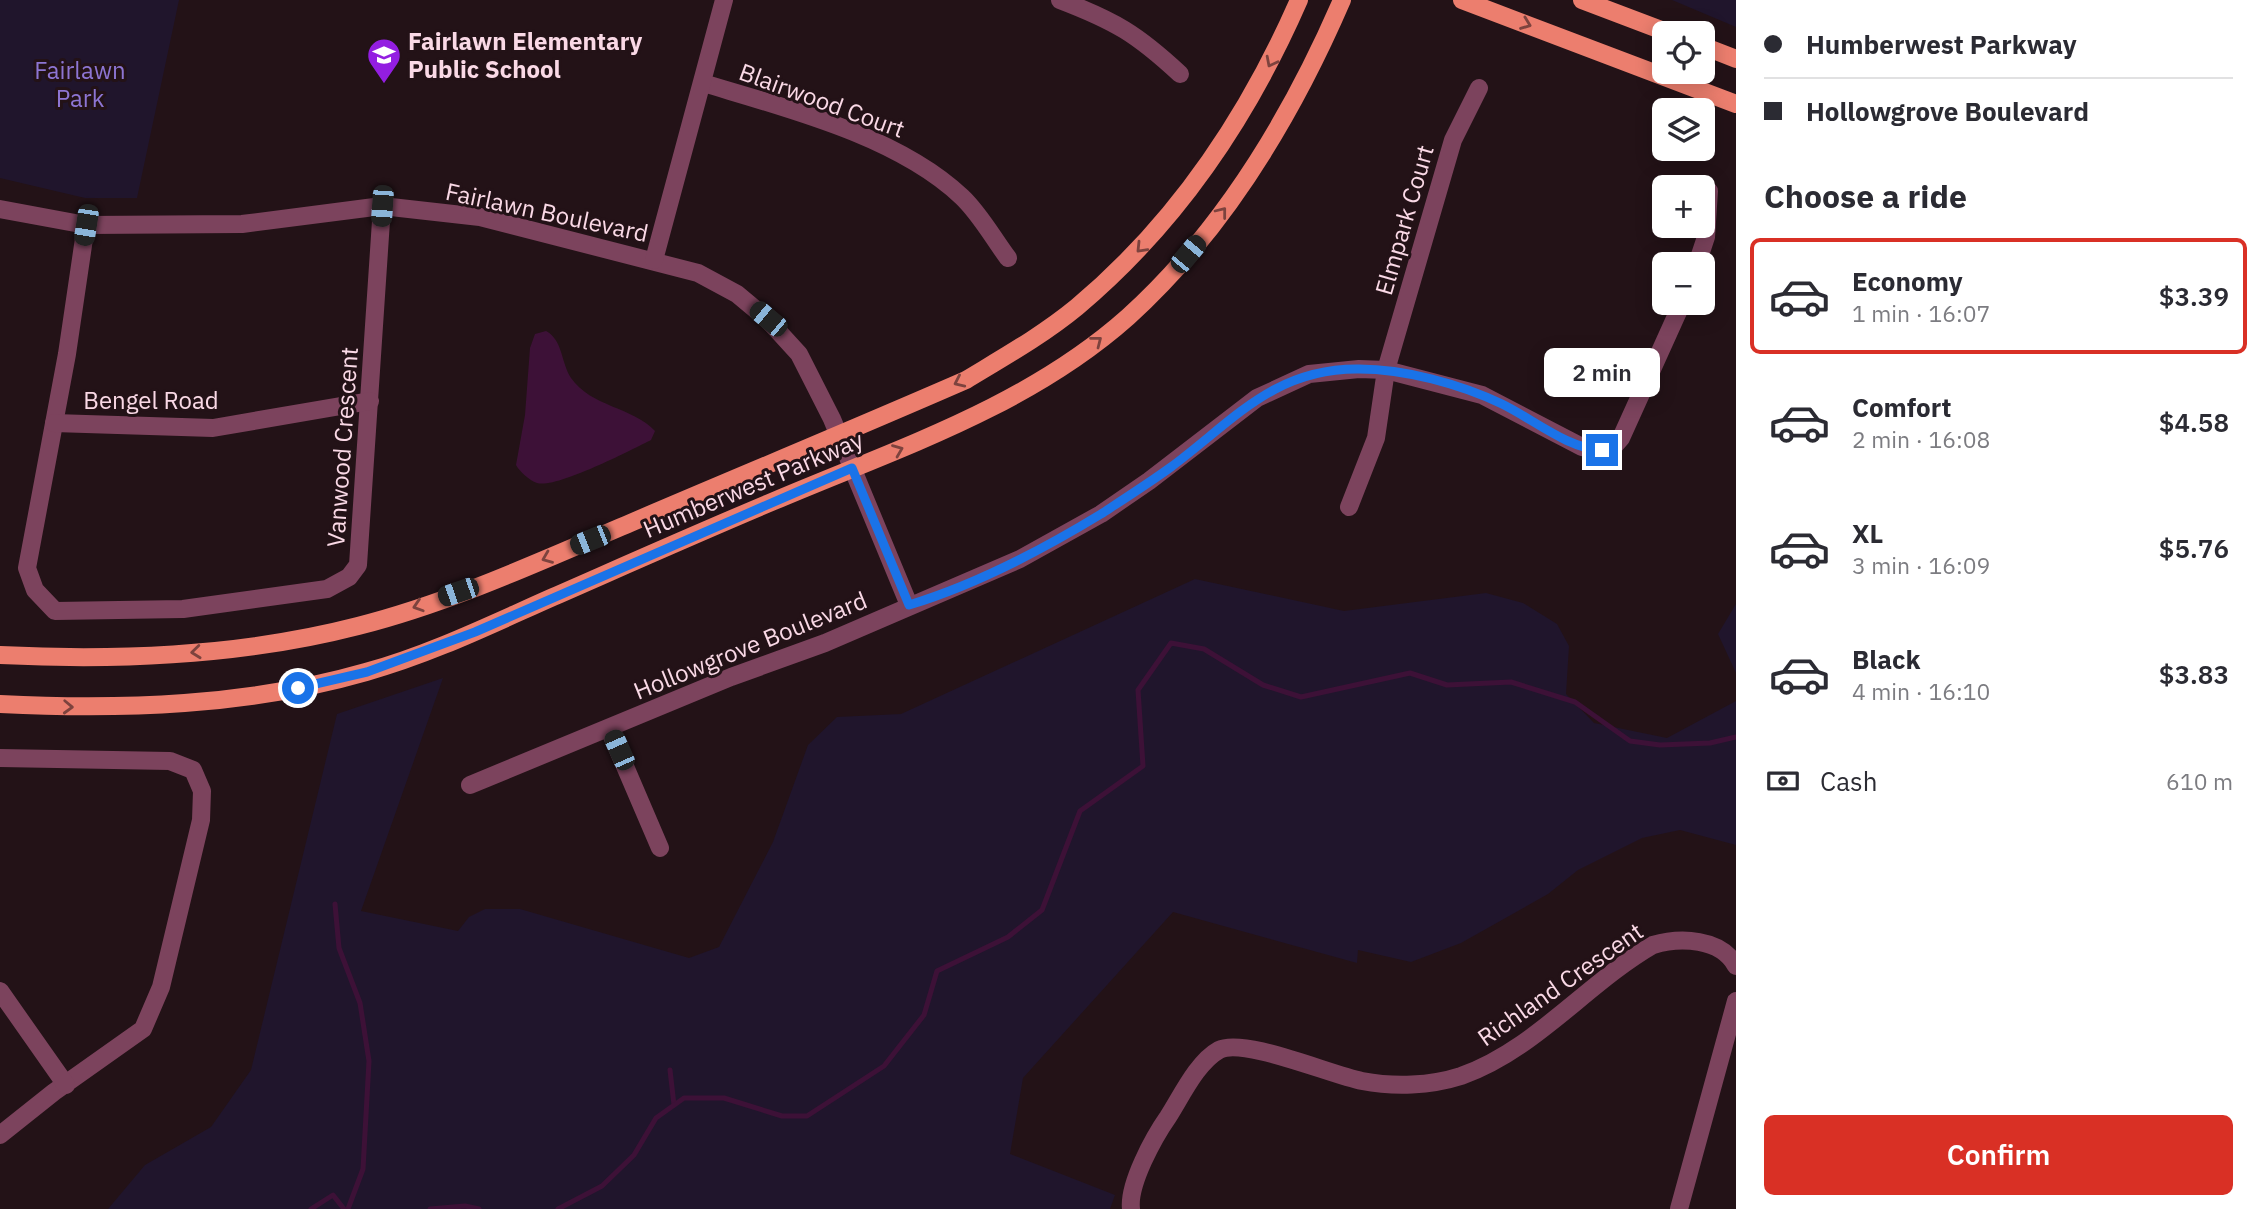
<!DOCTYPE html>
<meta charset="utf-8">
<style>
:root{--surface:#fff;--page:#f2f2f3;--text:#2b2b33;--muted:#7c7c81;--line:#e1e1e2;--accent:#d93025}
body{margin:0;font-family:"IBM Plex Sans",sans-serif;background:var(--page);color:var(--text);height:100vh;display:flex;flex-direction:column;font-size:26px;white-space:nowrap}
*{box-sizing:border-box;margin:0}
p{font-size:23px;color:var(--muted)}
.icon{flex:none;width:38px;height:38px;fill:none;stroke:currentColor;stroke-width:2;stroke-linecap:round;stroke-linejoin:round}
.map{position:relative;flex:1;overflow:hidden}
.drawer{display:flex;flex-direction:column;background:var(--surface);width:525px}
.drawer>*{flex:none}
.banner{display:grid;align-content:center;height:154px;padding:0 28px;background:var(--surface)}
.buttons{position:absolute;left:1652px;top:21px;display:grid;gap:14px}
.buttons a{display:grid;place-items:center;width:63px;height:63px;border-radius:10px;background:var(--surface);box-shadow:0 4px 18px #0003;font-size:35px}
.end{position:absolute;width:32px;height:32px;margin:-16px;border:9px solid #1a73e8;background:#fff;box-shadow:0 0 0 4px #fff}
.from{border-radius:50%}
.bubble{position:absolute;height:49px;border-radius:10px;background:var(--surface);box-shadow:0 4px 18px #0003;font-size:23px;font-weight:600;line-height:49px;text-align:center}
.car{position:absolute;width:21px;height:42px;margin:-21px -10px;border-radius:9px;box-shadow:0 0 5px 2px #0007;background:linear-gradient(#222 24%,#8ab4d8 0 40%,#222 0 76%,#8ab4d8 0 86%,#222 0)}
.banner b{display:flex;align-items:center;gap:24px;height:66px;font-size:26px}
.banner b+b{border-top:2px solid var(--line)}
.banner i{width:18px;height:18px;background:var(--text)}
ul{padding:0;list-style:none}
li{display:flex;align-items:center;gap:21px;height:116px;margin:0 14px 10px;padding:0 14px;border:4px solid transparent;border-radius:10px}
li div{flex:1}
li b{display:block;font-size:26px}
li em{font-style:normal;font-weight:600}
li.active{border-color:var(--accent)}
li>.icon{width:63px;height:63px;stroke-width:1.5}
h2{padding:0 28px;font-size:32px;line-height:84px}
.pay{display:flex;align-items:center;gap:18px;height:77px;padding:0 28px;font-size:26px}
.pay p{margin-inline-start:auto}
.action{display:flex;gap:14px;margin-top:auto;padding:14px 28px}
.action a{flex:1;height:80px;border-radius:10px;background:var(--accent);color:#fff;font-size:28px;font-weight:600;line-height:80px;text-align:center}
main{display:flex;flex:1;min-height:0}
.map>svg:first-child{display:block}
.green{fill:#20152c}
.water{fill:#3d1137}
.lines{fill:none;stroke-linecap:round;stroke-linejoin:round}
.stream{stroke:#3d1137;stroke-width:5}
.minor{stroke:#7c435d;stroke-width:18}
.major{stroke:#ec7e6e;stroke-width:18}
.oneway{stroke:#7d433e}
.route{stroke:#1a73e8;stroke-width:9}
.labels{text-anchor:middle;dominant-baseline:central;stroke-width:6;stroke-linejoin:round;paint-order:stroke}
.poi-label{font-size:24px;font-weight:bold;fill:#fad9e6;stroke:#231217;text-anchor:start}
.park-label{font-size:24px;fill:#8d75d3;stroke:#231217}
.street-label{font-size:24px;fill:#fad9e6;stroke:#231217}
</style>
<main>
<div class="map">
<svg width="1736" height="1209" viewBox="0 0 1736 1209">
<rect width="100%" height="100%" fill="#231217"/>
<g class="green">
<path d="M0,0H179L137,198H85L0,178Z"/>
<path d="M1672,0H1736V27Z"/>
<path d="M1195,579L1344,611L1486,593L1523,603L1557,624L1569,646L1566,694L1594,723L1667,738L1736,701V845L1680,830L1642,838L1578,870L1548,894L1461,943L1411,962L1358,950L1357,963L1173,912L1023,1078L1010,1154L1115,1195L1110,1209H108L145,1165L211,1127L251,1070L337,714L443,678L361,911L458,931L469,917L485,909H520L689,958L719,947L773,842L808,745L837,717L901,714Z"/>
<path d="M1736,604V673L1718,634Z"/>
</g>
<path class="water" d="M546,331C563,340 561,363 571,378C591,407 633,407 655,431L651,440C631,450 556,489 537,483C529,480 520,472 516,465L525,415L530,348L535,334Z"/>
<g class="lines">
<g class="stream">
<path d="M335,904L339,948L360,1003L369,1061L363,1169L348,1209"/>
<path d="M670,1070L674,1105"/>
<path d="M311,1209L333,1195L344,1209"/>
<path d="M430,1209L465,1206L479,1209"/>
<path d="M558,1209L602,1186L634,1155L656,1118L684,1098H724L782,1116H807L884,1066L924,1015L937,971L1008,937L1042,910L1080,811L1143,766L1138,690L1171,643L1204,649L1263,685L1301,697L1410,673L1447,685L1511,682L1575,702L1630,741L1660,745L1710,743L1736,737"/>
</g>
<g class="minor">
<path d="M1060,0C1115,21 1137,34 1180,74"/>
<path d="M703,83C786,108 898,136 962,197C980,214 993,238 1008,258"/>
<path d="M0,209L86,225L242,224L382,206L480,217L698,273L737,294L767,319L799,354L832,419L909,605"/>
<path d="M86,225L67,354L27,568L35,590L55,611L183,609L327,589L349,577L358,565L382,206"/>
<path d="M654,260L724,0"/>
<path d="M1697,264L1706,237L1709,191"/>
<path d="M54,423L213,428L370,401"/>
<path d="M1349,507L1376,438L1386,370L1453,140L1479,88"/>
<path d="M609,729L660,848"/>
<path d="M0,758L170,761L193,770L202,791L201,820L161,987L143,1029L54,1092L0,1135"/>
<path d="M470,785L731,677L825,643L1020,559L1101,514L1149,481L1257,398L1309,374L1359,369L1386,370L1482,395L1582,447L1602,450L1614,446L1621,438L1682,303"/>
<path d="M0,991L66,1085"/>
<path d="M1131,1209C1128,1184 1154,1137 1168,1117C1181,1097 1197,1062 1219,1050C1243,1037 1331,1075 1362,1081C1394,1087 1430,1086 1461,1076C1535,1050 1587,983 1653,945C1680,937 1721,938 1736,966"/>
<path d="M1679,1209L1736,1001"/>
</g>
<g class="major">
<path d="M1462,0L1736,104"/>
<path d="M1582,0L1669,33"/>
<path d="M1703,46L1736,59"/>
<path d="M0,655C119,661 242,656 358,626C453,602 545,559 635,521C745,474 856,428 966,380C1004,357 1043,335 1077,307C1177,223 1247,119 1299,0"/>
<path d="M0,704C122,710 248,706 366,672C431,654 492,624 553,597C626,565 700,532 774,501C896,449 1027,407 1128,317C1224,230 1291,118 1342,0"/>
</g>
</g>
<defs><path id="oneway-chevron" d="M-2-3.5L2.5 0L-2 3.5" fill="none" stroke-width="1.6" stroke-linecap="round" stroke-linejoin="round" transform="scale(1.75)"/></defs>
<g class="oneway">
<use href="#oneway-chevron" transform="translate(1526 24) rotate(21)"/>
<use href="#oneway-chevron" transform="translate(1271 62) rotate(117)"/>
<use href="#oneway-chevron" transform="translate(1222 212) rotate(-52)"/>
<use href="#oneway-chevron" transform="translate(1141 248) rotate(134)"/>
<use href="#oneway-chevron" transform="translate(1097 341) rotate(-38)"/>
<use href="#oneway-chevron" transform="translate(959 382) rotate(155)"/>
<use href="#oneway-chevron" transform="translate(898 450) rotate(-22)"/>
<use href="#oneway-chevron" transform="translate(547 558) rotate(158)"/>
<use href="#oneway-chevron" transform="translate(418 606) rotate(162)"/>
<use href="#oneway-chevron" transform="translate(196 652) rotate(174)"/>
<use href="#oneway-chevron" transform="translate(68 707) rotate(2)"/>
</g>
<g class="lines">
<path class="route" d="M298,688L367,672L475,632L852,468L909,605C975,585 1042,550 1101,514C1124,499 1149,483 1171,467C1233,421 1274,368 1359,369C1405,369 1460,384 1502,404C1533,419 1568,449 1602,450"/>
</g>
<defs>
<g id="school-pin" transform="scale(1.75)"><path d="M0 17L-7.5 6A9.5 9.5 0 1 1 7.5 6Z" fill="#931ee1" stroke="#231217"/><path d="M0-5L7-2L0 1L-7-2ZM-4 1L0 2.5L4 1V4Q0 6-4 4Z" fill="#fff"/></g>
</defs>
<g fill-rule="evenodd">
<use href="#school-pin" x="384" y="55"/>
</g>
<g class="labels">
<g class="poi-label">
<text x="408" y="41">Fairlawn Elementary<tspan x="408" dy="28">Public School</tspan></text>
</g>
<g class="park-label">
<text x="80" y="70">Fairlawn<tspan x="80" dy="28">Park</tspan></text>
</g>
<g class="street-label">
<text transform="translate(822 100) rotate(20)">Blairwood Court</text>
<text transform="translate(547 212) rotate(12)">Fairlawn Boulevard</text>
<text transform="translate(1404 220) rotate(-74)">Elmpark Court</text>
<text x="151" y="400">Bengel Road</text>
<text transform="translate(342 447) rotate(-86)">Vanwood Crescent</text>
<text transform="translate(753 484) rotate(-23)">Humberwest Parkway</text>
<text transform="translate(750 645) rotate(-22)">Hollowgrove Boulevard</text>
<text transform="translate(1560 984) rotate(-35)">Richland Crescent</text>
</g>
</g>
</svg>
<div class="buttons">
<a><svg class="icon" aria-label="locate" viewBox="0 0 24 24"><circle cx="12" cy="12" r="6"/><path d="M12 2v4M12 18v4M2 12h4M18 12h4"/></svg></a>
<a><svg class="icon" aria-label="layers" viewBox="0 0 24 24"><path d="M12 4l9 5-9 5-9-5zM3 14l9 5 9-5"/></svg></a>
<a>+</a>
<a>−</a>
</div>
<i class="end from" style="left:298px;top:688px"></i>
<i class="end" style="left:1602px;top:450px"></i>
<div class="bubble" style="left:1544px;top:348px;width:116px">2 min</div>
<i class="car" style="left:382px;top:206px;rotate:184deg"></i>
<i class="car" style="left:86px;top:225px;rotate:189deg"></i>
<i class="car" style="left:1188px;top:254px;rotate:40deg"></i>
<i class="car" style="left:768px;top:319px;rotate:310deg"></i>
<i class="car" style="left:590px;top:540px;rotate:248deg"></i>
<i class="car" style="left:458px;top:592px;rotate:251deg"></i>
<i class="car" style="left:619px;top:750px;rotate:336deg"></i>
</div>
<section class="drawer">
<div class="banner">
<b><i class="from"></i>Humberwest Parkway</b>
<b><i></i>Hollowgrove Boulevard</b>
</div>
<h2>Choose a ride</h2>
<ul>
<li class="active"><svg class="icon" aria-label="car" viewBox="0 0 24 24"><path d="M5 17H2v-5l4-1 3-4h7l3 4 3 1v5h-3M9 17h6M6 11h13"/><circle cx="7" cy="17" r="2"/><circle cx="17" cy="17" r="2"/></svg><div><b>Economy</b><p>1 min · 16:07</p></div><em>$3.39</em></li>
<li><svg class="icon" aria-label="car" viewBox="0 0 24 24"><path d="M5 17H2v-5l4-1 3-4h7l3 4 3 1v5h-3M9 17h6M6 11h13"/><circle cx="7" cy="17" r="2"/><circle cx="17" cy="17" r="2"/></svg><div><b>Comfort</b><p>2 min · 16:08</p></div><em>$4.58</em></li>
<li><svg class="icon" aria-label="car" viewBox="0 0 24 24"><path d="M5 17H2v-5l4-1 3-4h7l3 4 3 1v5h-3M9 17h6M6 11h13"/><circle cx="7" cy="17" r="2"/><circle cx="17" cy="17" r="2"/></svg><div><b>XL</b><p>3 min · 16:09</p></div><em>$5.76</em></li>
<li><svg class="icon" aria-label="car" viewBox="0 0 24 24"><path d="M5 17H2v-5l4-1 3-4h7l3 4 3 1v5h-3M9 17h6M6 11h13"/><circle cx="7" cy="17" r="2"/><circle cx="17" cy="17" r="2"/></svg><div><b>Black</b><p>4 min · 16:10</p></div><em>$3.83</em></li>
</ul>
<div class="pay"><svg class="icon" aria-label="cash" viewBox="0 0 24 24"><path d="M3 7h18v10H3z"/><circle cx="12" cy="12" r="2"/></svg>Cash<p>610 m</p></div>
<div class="action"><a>Confirm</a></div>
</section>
</main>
